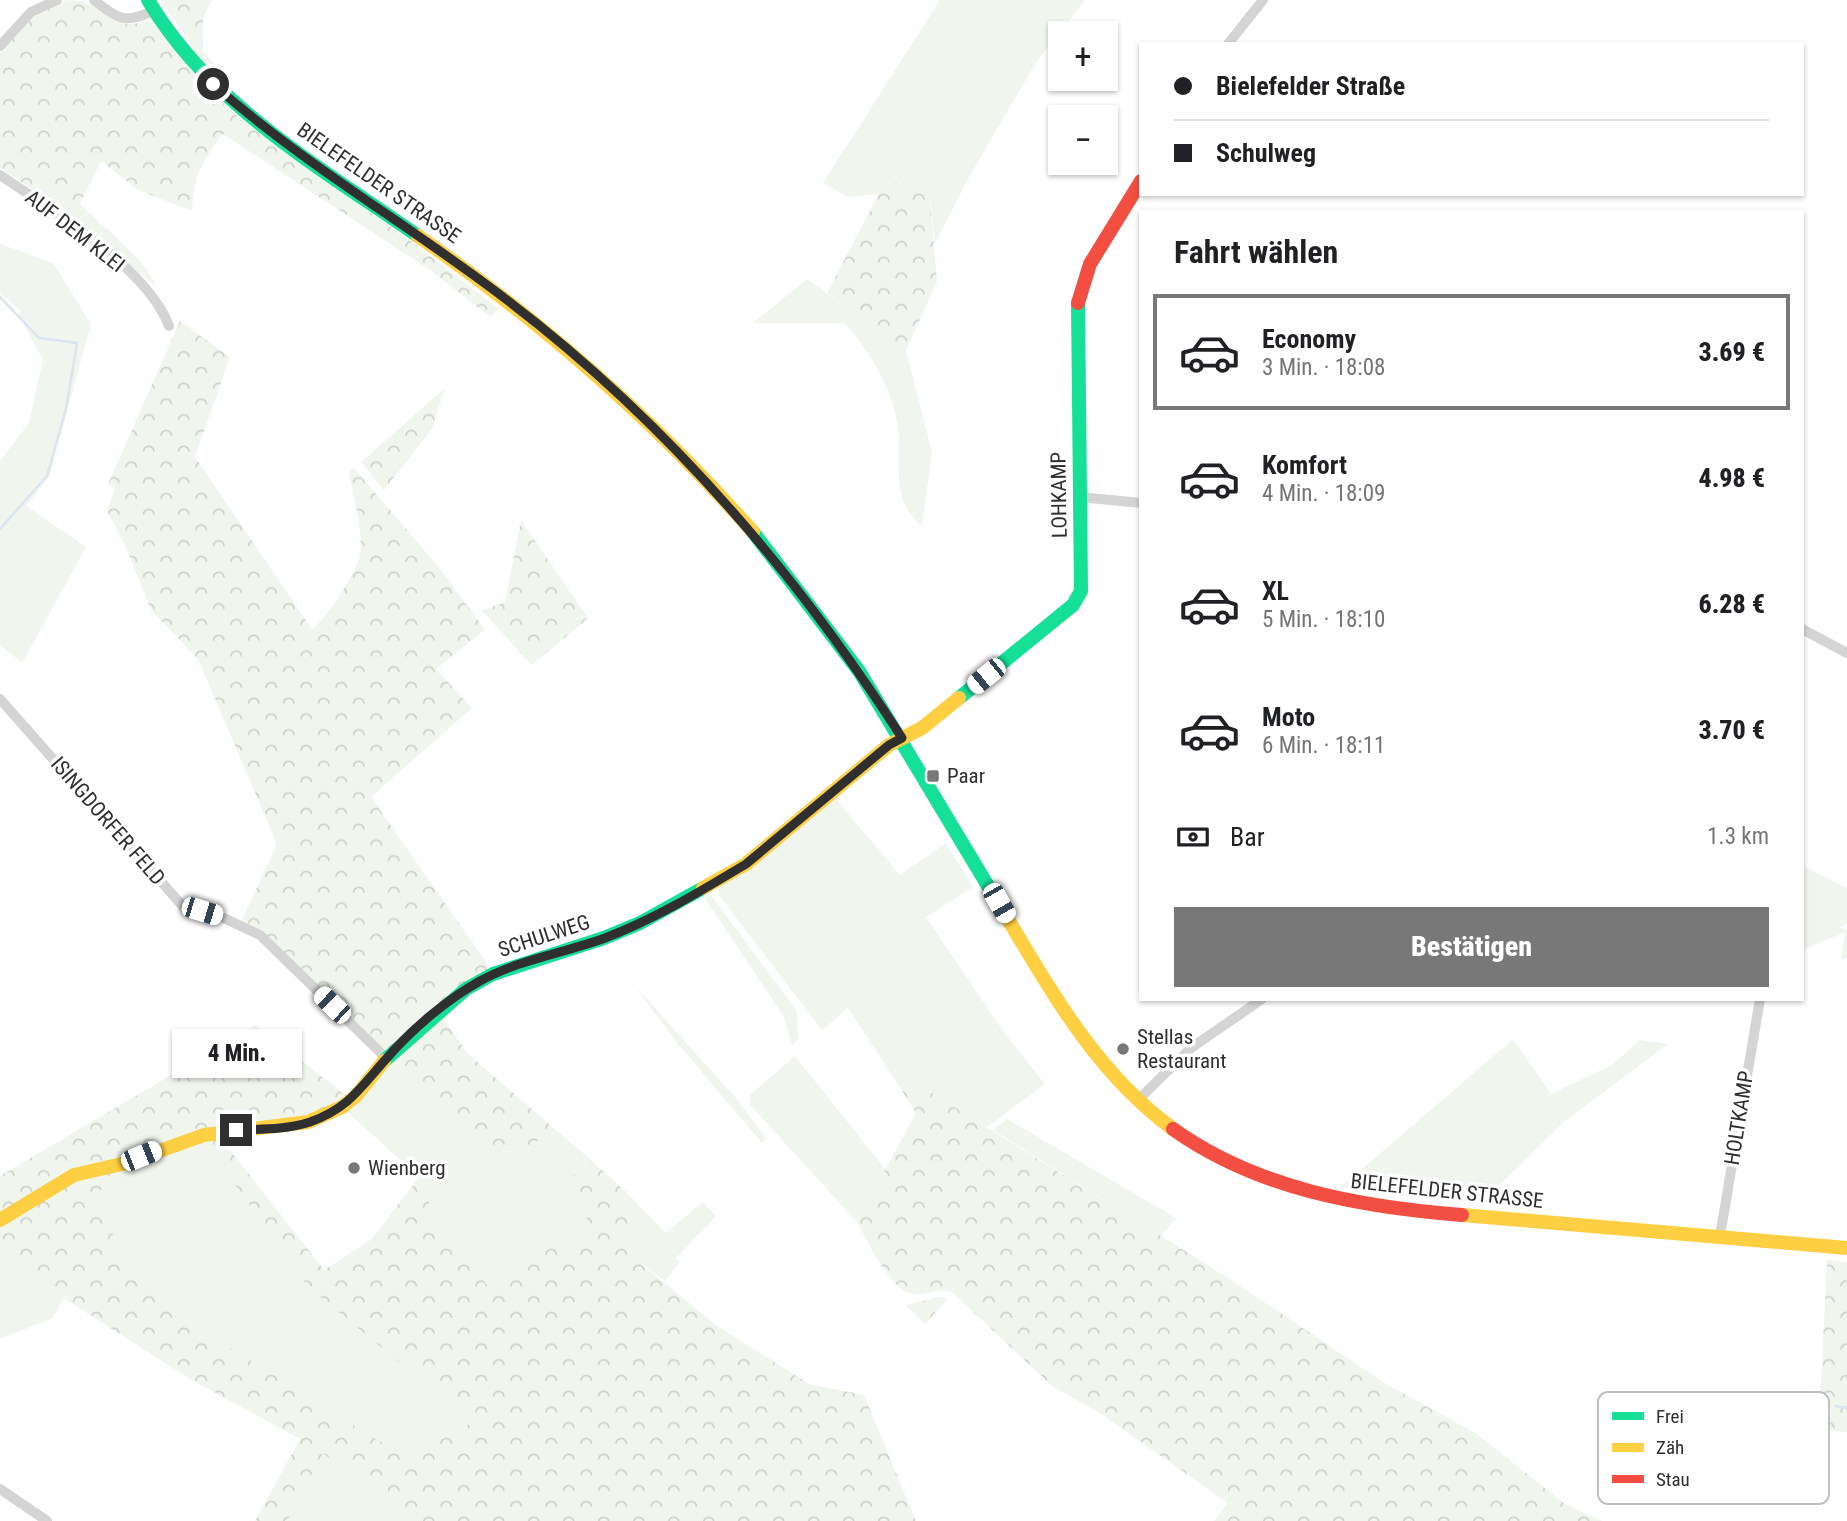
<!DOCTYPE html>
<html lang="de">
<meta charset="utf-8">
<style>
:root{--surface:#fff;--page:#f2f2f2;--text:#202124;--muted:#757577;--line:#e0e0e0;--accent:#787878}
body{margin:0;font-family:"Roboto Condensed",sans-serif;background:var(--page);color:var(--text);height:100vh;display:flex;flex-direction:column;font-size:26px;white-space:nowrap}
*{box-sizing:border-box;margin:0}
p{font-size:23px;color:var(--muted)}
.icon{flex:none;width:38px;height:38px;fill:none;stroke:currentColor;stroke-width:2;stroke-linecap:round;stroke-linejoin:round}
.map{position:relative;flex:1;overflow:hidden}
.panel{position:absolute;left:1139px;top:210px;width:665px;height:791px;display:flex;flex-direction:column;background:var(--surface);border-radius:0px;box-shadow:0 2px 5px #0004}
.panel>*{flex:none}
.hud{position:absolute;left:1139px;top:42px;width:665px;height:154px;border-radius:0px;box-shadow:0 2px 5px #0004;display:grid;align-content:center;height:154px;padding:0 35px;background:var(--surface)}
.buttons{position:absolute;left:1048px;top:21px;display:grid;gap:14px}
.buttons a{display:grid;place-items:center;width:70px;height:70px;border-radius:0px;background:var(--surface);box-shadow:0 2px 5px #0004;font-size:35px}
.end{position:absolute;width:32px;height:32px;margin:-16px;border:9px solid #2f2f2f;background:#fff;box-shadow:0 0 0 4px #fff}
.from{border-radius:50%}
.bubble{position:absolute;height:49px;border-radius:0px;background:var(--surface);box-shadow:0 2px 5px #0004;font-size:23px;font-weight:800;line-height:49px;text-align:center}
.car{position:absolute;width:21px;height:42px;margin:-21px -10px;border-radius:9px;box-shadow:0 0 5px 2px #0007;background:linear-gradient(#fff 24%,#345 0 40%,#fff 0 76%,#345 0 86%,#fff 0)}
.hud b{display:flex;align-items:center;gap:24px;height:66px;font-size:26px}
.hud b+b{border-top:2px solid var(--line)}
.hud i{width:18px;height:18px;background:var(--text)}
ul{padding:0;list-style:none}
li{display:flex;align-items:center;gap:21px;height:116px;margin:0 14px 10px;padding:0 21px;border:4px solid transparent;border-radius:0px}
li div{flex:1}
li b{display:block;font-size:26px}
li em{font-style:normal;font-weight:800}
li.selected{border-color:var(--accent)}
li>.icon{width:63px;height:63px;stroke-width:1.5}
h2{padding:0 35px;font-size:32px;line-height:84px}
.pay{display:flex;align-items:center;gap:18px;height:77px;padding:0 35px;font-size:26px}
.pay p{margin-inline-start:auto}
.button{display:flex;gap:14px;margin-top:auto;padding:14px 35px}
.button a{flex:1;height:80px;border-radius:0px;background:var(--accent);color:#fff;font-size:28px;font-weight:800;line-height:80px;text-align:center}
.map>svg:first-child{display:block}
.grass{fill:#f0f5ed}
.forest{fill:url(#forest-crowns)}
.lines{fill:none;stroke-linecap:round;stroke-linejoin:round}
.stream{stroke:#dae4f2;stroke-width:2.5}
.street{stroke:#d4d4d4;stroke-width:10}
.fast{stroke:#16e098;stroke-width:14}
.slow{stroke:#ffcf43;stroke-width:14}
.jam{stroke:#f24e42;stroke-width:14}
.route{stroke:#2f2f2f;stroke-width:9}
.poi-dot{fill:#787878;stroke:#fff;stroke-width:2.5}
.labels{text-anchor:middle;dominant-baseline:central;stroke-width:7;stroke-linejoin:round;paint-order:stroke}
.street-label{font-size:21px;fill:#2f2f2f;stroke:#fff}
.poi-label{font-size:21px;fill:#2f2f2f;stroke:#fff;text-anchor:start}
.key{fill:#fff;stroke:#c1c1c1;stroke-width:2}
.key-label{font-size:19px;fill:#2f2f2f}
</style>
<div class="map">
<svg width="1847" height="1521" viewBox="0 0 1847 1521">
<defs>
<pattern id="forest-crowns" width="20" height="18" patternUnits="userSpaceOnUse" patternTransform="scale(1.75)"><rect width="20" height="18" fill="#f0f5ed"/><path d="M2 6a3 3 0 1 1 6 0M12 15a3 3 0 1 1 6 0" fill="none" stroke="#ced2cc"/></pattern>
</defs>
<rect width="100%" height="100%" fill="#fff"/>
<g class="grass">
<path d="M160,0H169L203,51L225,76L223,79L200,57Z"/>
<path d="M940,0H1085L1035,64L968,179L935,244L929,187L885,182L879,194L848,197L823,183Z"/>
<path d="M0,244L53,263L91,324L49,477L26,506L86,547L22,663L0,645V461L29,423L43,360L18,314L21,311L0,293Z"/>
<path d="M807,279L906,351L932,452L922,526C885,495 906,453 895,413C886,377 868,351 845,323H753Z"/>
<path d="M835,798L900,875L946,843L973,887L926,917L1003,1031L1045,1084L987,1127L884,1063L848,1008L822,1030L718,894L719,887L750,869Z"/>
<path d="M1803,866L1847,888V923L1839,927L1847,931V958L1841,959L1845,932L1803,950Z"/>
<path d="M710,894L797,1011L798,1039L792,1045L784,1017L704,897Z"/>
<path d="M635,986L735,1097L767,1139L762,1143L677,1043Z"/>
<path d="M1513,1039L1551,1094L1612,1065L1640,1040L1668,1044L1565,1121L1484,1200L1341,1187Z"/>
<path d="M795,1056L886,1170L857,1222L750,1105V1095Z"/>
<path d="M392,1060L483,1153L519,1151L557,1131L589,1158L567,1183L587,1216L582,1246L545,1242L492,1293L435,1217L419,1177L345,1110Z"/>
<path d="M1007,1119L1176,1218L1161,1236L993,1130Z"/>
<path d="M202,1139L308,1287L474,1423L396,1453L175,1314L124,1257L95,1196L119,1167Z"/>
<path d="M626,1192L666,1233L703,1202L716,1216L676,1258L680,1262L665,1281L630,1255Z"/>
<path d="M0,1241L34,1279L64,1297L53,1318L0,1339Z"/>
<path d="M323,1452L410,1521H287Z"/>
</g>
<g class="forest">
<path d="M67,0C98,0 97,16 123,23C133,26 140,22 150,21L208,89L240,119L420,248L499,309L490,317L433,272L223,134C201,163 194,174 192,211L138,190L101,161L80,204C100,226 147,258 155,286L74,217L0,168V53L33,17Z"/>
<path d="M169,0H212L203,18V51Z"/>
<path d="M885,182L929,187L937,281L906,351L827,293Z"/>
<path d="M180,321L230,357L195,457L312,629C327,620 360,567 361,550C362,526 353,496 349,472L354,468L441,570L485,630L436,669L472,708L371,797L491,969L385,1052L261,930L242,920L277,844L198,659L151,610L125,545L107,511L115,488L108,484Z"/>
<path d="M445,388L432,429L384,490L361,462Z"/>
<path d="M521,520L588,618L532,665L482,611L505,602Z"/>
<path d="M441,1016L468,1054L557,1131L519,1151L483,1153L392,1060Z"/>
<path d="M256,1025L348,1097L324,1112L120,1160L0,1215V1176Z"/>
<path d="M884,1063L1222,1274L1388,1385L1477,1434L1565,1504L1602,1521H1214L1228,1503L1098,1412L1052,1386L952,1292C938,1288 927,1296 914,1294C890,1292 868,1241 857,1222L916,1113Z"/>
<path d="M219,1136L324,1270L372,1239L419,1177L435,1217L492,1292L545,1242L582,1245L587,1216L567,1183L589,1158L626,1192L630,1255L716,1325L809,1384L864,1395L916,1521H410L323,1453L287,1521H255L300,1439L190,1379L34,1279L0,1241V1225L75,1178L119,1167L95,1197L124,1257L175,1314L397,1452L473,1423L308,1287L202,1139Z"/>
<path d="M1827,1260L1847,1262V1432L1815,1429L1820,1403Z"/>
<path d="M940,1297L948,1299L925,1324L905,1305Z"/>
</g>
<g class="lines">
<g class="stream">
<path d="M0,297L39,338L77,343L66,409L47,476L0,529"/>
<path d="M1836,1406L1847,1408"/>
</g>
<g class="street">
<path d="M94,0C118,19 126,25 154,10"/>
<path d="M1228,44L1263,0"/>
<path d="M0,46L31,12L57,0"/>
<path d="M0,175C51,210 147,267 169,326"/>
<path d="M1080,497L1141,503"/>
<path d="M1802,629L1847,653"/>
<path d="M0,699L187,911H202L224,918L260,935L386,1058"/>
<path d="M1137,1101L1191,1048L1262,999"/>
<path d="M1720,1236L1760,999"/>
<path d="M0,1489L47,1521"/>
</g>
<g class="fast">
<path d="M148,0C210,105 321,168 418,236"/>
<path d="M753,532L859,671L1009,921"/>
<path d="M959,698L1073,605L1081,591L1078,303"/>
<path d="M384,1061L466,989L493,974L604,938L640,923L703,888"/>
</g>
<g class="slow">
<path d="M418,236C542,322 653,419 753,532"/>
<path d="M703,888L746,864L889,745L922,728L959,698"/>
<path d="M1009,921C1055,998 1099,1075 1173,1129"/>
<path d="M1462,1215L1847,1248"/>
<path d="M0,1220L74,1175L126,1163L204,1135L308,1122L342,1107L356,1096L384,1061"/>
</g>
<g class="jam">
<path d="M1078,303L1090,264L1141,181"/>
<path d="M1173,1129C1257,1189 1361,1207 1462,1215"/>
</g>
</g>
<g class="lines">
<path class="route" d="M213,84C304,165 411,226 507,300C666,421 795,571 902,738L889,745L746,864C701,891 655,919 605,938C564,953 518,960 480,981C446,1000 411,1030 386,1059C360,1088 349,1108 310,1122C286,1130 260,1129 236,1130"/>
</g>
<g class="poi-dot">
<rect x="926" y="769" width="14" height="14" rx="3.5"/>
<circle cx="1123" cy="1049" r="7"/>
<circle cx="354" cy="1168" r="7"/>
</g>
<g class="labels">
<g class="street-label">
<text transform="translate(379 183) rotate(35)">BIELEFELDER STRASSE</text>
<text transform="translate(75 231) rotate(38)">AUF DEM KLEI</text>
<text transform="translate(1059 495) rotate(-91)">LOHKAMP</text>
<text transform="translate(108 821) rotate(49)">ISINGDORFER FELD</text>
<text transform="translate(544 936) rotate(-18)">SCHULWEG</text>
<text transform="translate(1739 1118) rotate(-81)">HOLTKAMP</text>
<text transform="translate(1447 1191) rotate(6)">BIELEFELDER STRASSE</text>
</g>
<g class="poi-label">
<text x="947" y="776">Paar</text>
<text x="1137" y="1037">Stellas<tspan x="1137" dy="24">Restaurant</tspan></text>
<text x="368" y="1168">Wienberg</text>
</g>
</g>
<rect x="1598" y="1392" width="231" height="112" rx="10" class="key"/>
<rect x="1612" y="1412" width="32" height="8" fill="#16e098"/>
<rect x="1612" y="1443" width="32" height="9" fill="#ffcf43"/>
<rect x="1612" y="1475" width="32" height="8" fill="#f24e42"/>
<g class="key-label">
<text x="1656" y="1423">Frei</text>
<text x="1656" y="1454">Zäh</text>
<text x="1656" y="1486">Stau</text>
</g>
</svg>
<div class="buttons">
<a>+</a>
<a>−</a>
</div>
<i class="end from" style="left:213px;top:84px"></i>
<i class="end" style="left:236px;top:1130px"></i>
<div class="bubble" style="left:172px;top:1029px;width:130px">4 Min.</div>
<i class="car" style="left:986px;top:676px;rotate:231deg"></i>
<i class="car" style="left:999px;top:903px;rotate:150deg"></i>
<i class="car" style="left:202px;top:911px;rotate:107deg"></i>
<i class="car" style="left:332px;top:1005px;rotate:314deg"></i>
<i class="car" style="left:141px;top:1156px;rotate:68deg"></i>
<div class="hud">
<b><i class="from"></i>Bielefelder Straße</b>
<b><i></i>Schulweg</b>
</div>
<section class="panel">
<h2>Fahrt wählen</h2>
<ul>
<li class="selected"><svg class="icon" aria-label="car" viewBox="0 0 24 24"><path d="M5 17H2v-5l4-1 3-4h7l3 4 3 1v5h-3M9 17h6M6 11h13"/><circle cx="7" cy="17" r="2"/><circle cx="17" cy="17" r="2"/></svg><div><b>Economy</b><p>3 Min. · 18:08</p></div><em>3.69 €</em></li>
<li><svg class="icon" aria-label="car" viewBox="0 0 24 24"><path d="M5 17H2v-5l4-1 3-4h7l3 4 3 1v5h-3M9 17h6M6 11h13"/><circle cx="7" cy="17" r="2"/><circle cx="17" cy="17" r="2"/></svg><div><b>Komfort</b><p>4 Min. · 18:09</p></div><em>4.98 €</em></li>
<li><svg class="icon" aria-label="car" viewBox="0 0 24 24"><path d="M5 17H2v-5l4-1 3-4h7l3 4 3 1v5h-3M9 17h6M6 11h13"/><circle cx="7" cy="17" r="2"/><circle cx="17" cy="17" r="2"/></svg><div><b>XL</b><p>5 Min. · 18:10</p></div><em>6.28 €</em></li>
<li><svg class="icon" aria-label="car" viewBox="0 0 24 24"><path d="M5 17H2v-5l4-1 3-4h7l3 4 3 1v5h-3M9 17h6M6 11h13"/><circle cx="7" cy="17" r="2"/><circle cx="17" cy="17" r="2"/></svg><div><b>Moto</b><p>6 Min. · 18:11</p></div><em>3.70 €</em></li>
</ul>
<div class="pay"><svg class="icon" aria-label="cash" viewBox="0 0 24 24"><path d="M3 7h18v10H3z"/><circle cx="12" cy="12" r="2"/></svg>Bar<p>1.3 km</p></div>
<div class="button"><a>Bestätigen</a></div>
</section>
</div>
